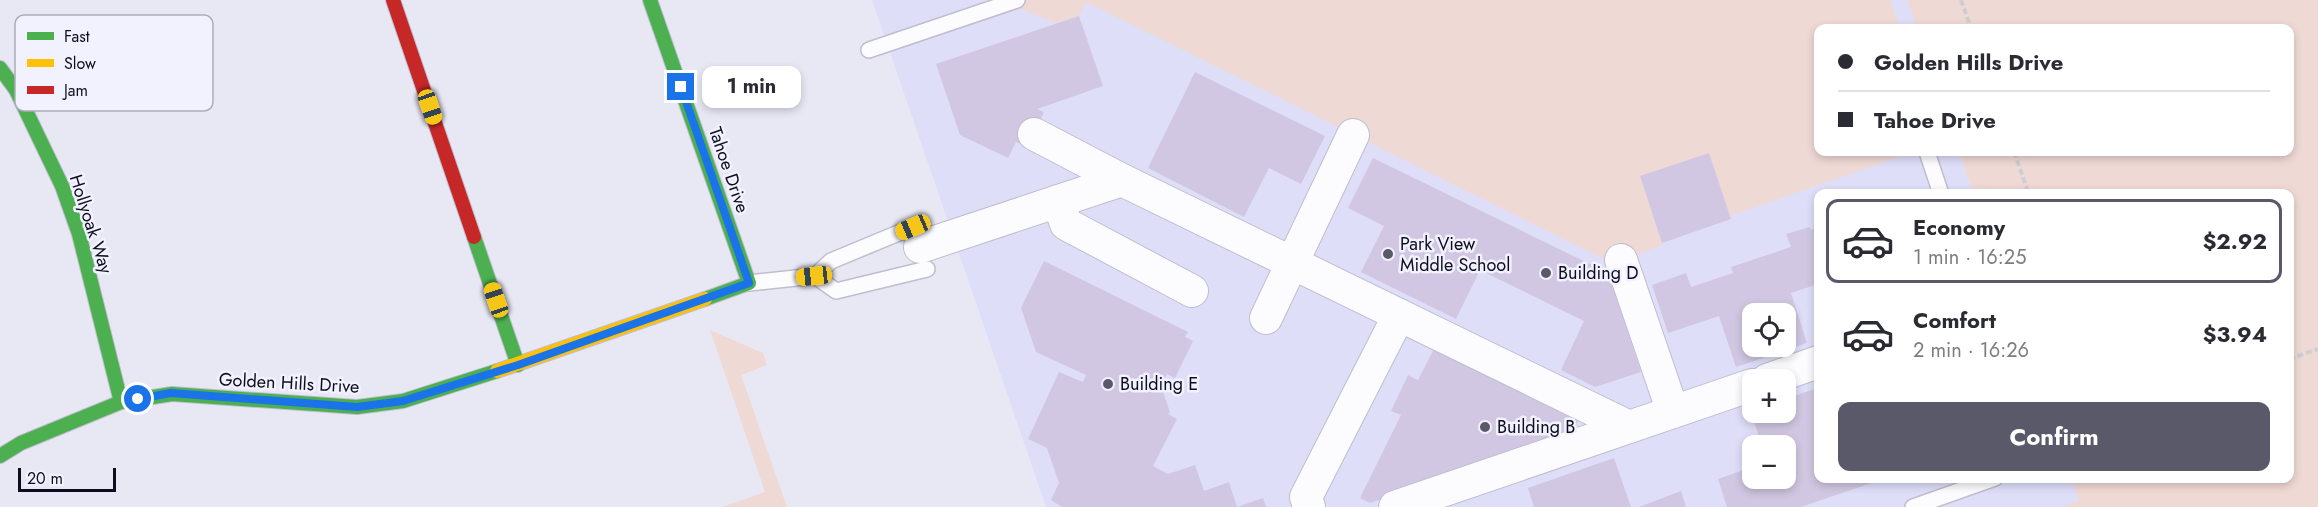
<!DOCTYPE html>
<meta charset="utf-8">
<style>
:root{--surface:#fff;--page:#f7f7f7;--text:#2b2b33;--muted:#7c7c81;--line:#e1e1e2;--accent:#5a596a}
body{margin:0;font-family:Jost,sans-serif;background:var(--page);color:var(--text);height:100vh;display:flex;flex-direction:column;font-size:22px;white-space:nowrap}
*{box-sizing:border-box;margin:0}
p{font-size:20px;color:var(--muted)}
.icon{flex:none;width:33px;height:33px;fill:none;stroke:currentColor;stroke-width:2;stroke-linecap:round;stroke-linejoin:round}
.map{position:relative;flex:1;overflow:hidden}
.side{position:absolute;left:1814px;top:189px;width:480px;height:294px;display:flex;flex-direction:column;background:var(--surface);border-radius:12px;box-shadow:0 3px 9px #0003}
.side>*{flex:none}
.guide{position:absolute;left:1814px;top:24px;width:480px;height:132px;border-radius:12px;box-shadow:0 3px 9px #0003;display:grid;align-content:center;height:132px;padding:0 24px;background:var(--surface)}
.tools{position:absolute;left:1742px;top:303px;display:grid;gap:12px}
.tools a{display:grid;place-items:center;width:54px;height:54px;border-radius:12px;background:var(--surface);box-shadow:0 3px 9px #0003;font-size:30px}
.scale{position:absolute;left:18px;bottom:15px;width:98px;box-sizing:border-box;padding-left:6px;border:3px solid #0e0c1f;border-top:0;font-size:16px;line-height:21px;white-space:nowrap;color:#0e0c1f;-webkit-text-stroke:4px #f1f2fd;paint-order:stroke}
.end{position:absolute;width:27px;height:27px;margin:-14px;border:8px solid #1a73e8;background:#fff;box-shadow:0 0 0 3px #fff}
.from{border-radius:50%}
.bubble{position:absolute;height:42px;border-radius:12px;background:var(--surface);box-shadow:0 3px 9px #0003;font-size:20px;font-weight:700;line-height:42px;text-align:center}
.car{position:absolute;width:18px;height:36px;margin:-18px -9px;border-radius:8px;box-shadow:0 0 4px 2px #0007;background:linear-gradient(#f5c518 24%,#345 0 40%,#f5c518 0 76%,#345 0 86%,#f5c518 0)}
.guide b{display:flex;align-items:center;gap:21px;height:57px;font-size:22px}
.guide b+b{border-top:2px solid var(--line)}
.guide i{width:15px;height:15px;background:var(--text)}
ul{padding:10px 0 0;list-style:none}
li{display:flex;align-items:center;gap:18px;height:84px;margin:0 12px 9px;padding:0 12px;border:3px solid transparent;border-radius:12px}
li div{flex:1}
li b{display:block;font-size:22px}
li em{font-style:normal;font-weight:700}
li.on{border-color:var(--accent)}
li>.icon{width:54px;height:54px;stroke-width:1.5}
.primary-button{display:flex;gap:12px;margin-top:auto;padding:12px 24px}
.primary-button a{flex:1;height:69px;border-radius:12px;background:var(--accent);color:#fff;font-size:24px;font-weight:700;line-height:69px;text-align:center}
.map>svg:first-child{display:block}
.built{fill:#dedef9;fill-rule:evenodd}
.green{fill:#efd9d5}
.building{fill:#d1c7e2;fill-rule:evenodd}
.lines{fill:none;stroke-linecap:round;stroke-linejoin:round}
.lane-casing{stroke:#bebece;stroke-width:18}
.street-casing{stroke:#bebece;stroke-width:34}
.fast-casing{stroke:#bebece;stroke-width:16}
.slow-casing{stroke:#bebece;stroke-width:16}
.jam-casing{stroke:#bebece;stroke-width:16}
.path{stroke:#ceced2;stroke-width:4;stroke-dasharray:6 3;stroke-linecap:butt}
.lane{stroke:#fcfcfe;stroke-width:15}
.street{stroke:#fcfcfe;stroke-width:32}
.fast{stroke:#4caf50;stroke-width:14}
.slow{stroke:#ffc107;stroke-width:14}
.jam{stroke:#c62828;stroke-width:14}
.route{stroke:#1a73e8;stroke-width:8}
.poi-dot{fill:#5a596a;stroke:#f1f2fd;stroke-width:2}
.labels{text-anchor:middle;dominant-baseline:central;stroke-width:5;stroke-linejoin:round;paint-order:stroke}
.street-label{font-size:18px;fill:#0e0c1f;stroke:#f1f2fd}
.poi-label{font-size:18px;fill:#0e0c1f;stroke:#f1f2fd;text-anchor:start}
.key{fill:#f1f2fd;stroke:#adadba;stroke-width:1.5}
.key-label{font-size:16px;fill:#0e0c1f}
</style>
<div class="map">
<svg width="2318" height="507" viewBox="0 0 2318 507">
<rect width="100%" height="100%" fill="#e8e8f5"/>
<path class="built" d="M872,0H1907L1917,28H1818V152H1959L1973,193L1818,194V478L2071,479L2079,501L2061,507H1046ZM1752,314H1785V346H1752ZM1752,380H1785V412H1752ZM1752,446H1785V478H1752Z"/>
<g class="green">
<path d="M997,0H1890L1900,28H1818V152H1913L1730,216L1709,153L1640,176L1663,245L1612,263L1086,2L1079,16L1057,23Z"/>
<path d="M1907,0H2318V507H2061L2079,501L2071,479L2289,478V194L1973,193L1959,152H2289V28H1917Z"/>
<path d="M710,330L763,353L767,365L741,375L787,507H722L765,492Z"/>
</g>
<g class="building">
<path d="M1079,16L1103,86L1037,109L1044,112L1028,147L1016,142L1008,158L960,135L936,64Z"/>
<path d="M1195,72L1325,136L1301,184L1269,168L1244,217L1148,168Z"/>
<path d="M1709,153L1731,219L1662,243L1640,176Z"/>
<path d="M1373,158L1608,273L1641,372L1595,387L1561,370L1584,321L1480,270L1456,319L1361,272L1384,226L1348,208Z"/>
<path d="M1810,227L1811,230L1818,227V284L1791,293L1807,343L1736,367L1719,316L1668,333L1652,285L1686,273L1691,287L1733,273L1731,267L1791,247L1786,234ZM1752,314H1785V346H1752Z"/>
<path d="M1044,261L1188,332L1185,337L1193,341L1175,378L1167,374L1161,386L1170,412L1168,414L1177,419L1153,466L1168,474L1195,465L1204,491L1229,482L1237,507L1263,498L1266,507H1062L1051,500L1059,483L1047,448L1028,439L1059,372L1083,382L1086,375L1036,352L1021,308Z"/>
<path d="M1434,349L1578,421L1572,433L1370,503L1360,498L1401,415L1391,411L1408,375L1418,380Z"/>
<path d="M1818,388V478L1883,479L1801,507H1727L1718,479L1752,467V478H1785V446H1762L1751,412H1785V399Z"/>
<path d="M1614,458L1631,507H1534L1528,488Z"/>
<path d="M1681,491L1686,507H1639Z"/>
</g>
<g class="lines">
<g class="lane-casing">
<g id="lane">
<path d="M869,50L1017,0"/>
<path d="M1927,152L1941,194"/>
<path d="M815,276L836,291L927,269"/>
<path d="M749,283L815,276L831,261L913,227"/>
<path d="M1913,507L1995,478"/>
</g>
</g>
<g class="street-casing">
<g id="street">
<path d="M1034,134L1122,180"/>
<path d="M1058,201L1066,224L1192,291"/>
<path d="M920,247L1122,180L1629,427"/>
<path d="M1621,260L1673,412"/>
<path d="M1266,318L1353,135"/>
<path d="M1767,380L1818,362"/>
<path d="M1309,507L1306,497L1399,315"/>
<path d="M1395,507L1752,385"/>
</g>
</g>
<g class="fast-casing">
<g id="fast">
<path d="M650,0L749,283L705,299"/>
<path d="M0,68L16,90L62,186L79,234L121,402"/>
<path d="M474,237L518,365"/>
<path d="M0,456L21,443L121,402L172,394L357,407L403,401L497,371"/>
</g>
</g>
<g class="slow-casing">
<path id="slow" d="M497,371L705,299"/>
</g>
<g class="jam-casing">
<path id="jam" d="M393,0L474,237"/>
</g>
<g class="path">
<path d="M1961,0L1971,28"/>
<path d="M2014,152L2029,194"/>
<path d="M2289,359L2318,349"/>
</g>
<use href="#lane" class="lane"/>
<use href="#street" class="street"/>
<use href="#fast" class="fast"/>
<use href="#slow" class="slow"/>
<use href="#jam" class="jam"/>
</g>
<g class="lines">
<path class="route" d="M138,399L171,393L357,407L403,401L518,365L749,283L681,87"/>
</g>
<g class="poi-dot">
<circle cx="1388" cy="254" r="6"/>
<circle cx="1546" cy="273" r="6"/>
<circle cx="1108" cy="384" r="6"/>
<circle cx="1485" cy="427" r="6"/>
</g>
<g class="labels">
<g class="street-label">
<text transform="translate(729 170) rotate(71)">Tahoe Drive</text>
<text transform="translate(91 224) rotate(72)">Hollyoak Way</text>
<text transform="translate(289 383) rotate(3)">Golden Hills Drive</text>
</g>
<g class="poi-label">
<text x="1400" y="244">Park View<tspan x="1400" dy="21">Middle School</tspan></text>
<text x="1558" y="273">Building D</text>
<text x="1120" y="384">Building E</text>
<text x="1497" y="427">Building B</text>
</g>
</g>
<rect x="15" y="15" width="198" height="96" rx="9" class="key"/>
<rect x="27" y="32" width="27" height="8" fill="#4caf50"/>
<rect x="27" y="59" width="27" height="8" fill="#ffc107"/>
<rect x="27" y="86" width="27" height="8" fill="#c62828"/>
<g class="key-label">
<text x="64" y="42">Fast</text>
<text x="64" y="69">Slow</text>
<text x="64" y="96">Jam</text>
</g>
</svg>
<div class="tools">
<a><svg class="icon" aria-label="locate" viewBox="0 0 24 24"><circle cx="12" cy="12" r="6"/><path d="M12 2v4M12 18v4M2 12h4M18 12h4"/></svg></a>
<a>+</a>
<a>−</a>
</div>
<div class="scale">20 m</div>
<i class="end from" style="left:138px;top:399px"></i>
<i class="end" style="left:681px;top:87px"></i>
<div class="bubble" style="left:702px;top:66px;width:99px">1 min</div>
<i class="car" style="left:430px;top:107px;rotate:161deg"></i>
<i class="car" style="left:913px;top:227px;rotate:247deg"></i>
<i class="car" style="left:814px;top:276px;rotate:264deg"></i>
<i class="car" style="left:496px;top:300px;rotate:341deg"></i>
<div class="guide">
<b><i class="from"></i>Golden Hills Drive</b>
<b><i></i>Tahoe Drive</b>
</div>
<section class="side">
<ul>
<li class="on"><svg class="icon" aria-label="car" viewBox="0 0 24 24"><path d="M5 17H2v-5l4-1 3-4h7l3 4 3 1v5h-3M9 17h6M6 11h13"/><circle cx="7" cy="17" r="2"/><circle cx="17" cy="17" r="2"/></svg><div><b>Economy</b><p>1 min · 16:25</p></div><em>$2.92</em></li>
<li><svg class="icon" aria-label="car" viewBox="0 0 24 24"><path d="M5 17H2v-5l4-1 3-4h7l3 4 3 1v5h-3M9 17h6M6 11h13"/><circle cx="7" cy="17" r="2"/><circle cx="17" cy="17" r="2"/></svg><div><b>Comfort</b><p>2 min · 16:26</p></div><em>$3.94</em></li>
</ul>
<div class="primary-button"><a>Confirm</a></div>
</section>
</div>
